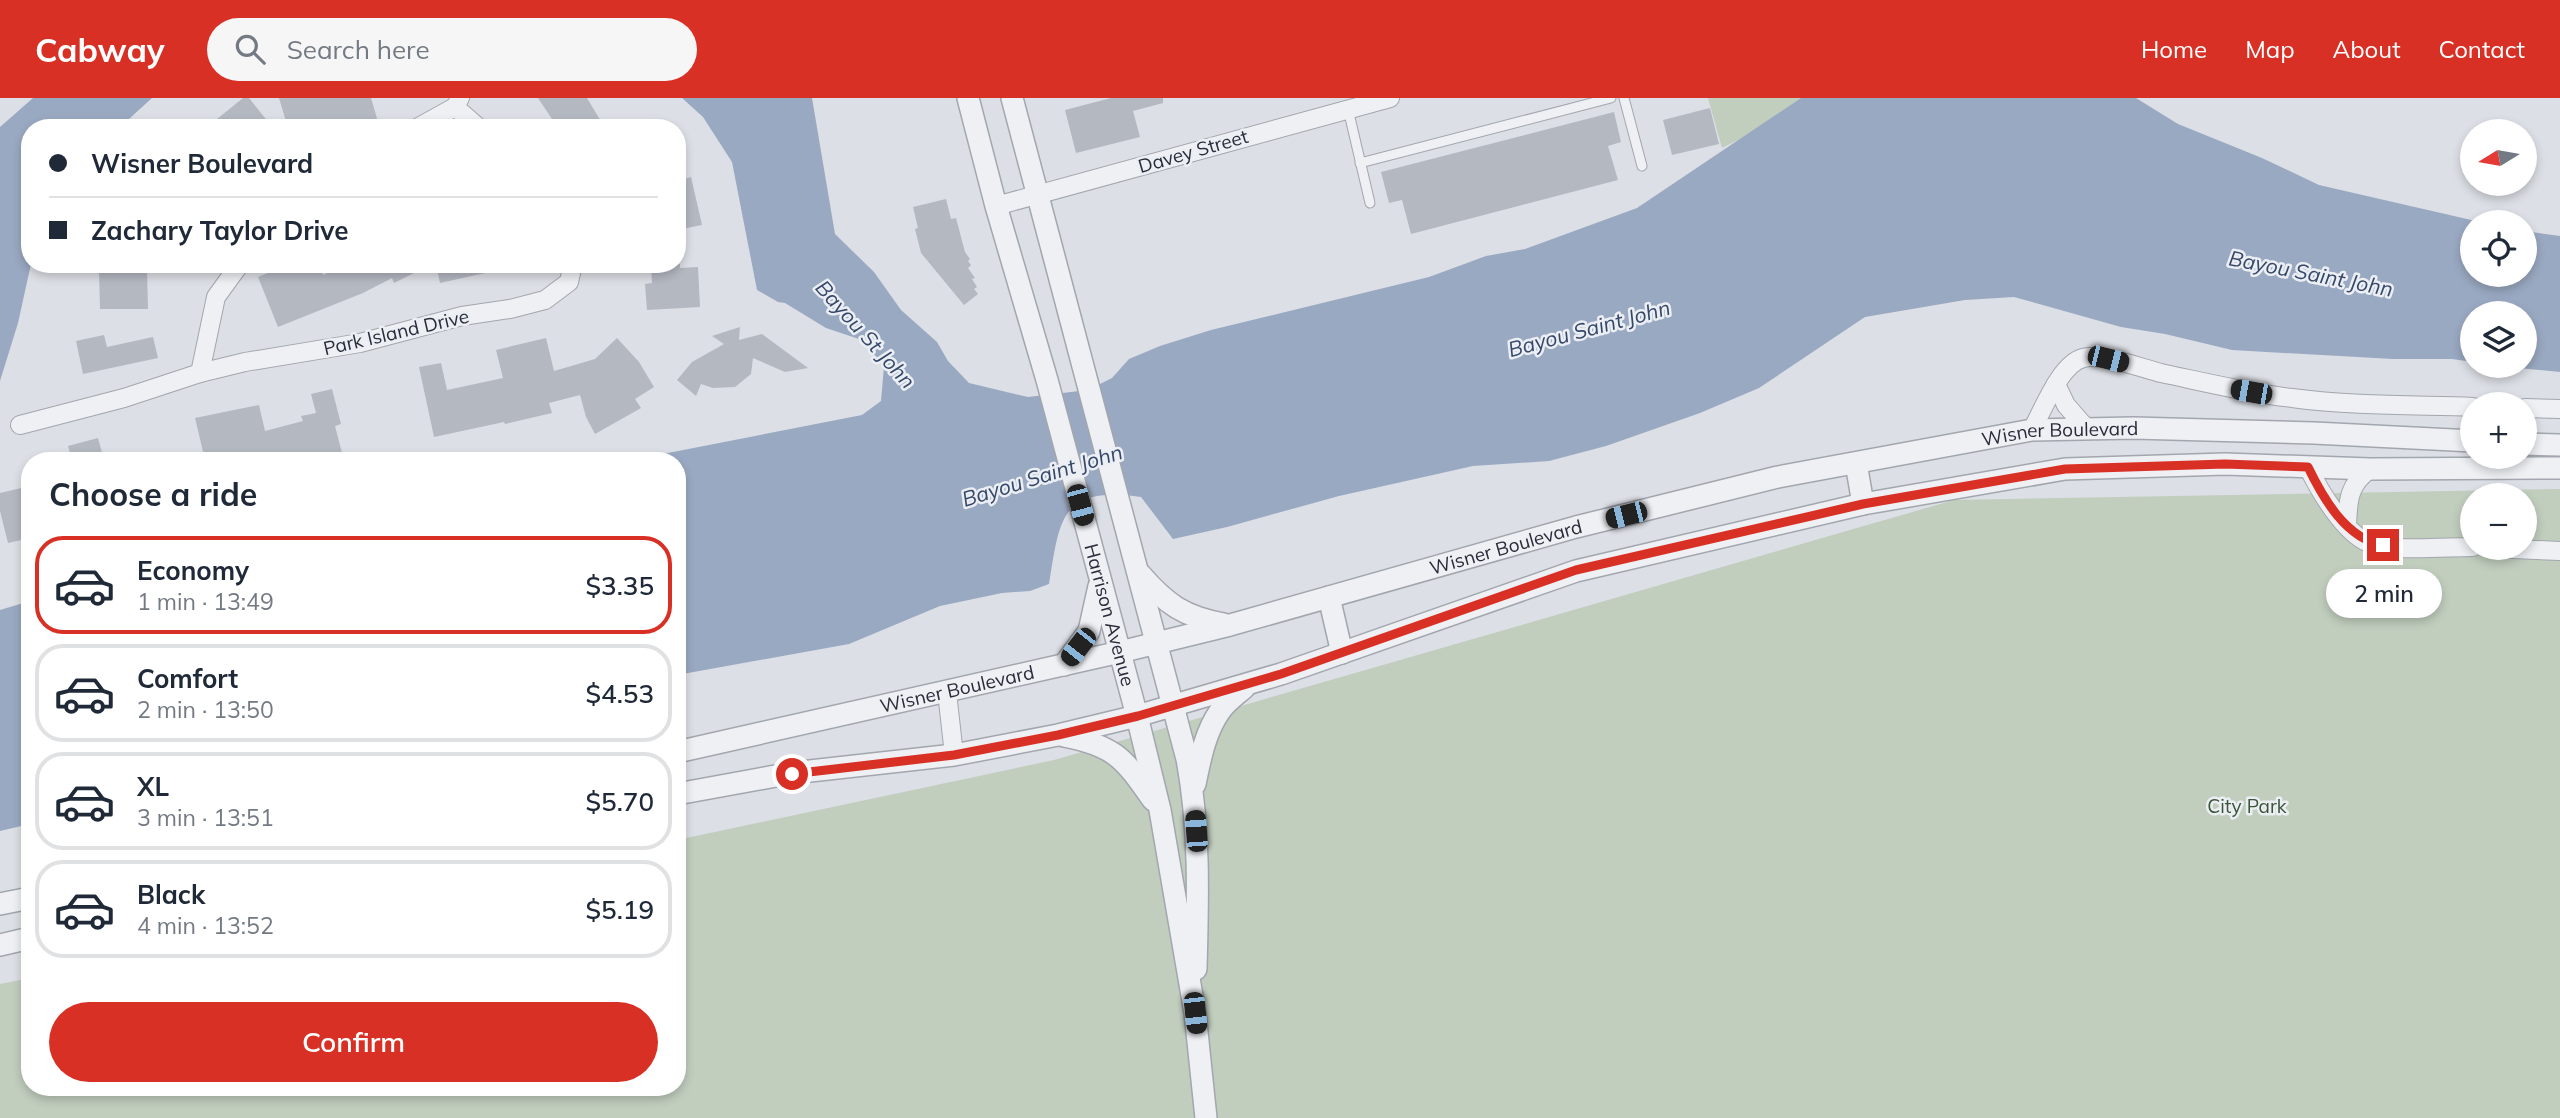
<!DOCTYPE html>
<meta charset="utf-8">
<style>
:root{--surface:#fff;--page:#f6f6f7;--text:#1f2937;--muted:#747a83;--line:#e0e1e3;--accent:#d93025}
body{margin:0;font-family:Mulish,sans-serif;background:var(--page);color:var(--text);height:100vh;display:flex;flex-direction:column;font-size:26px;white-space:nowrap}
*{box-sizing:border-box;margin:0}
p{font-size:23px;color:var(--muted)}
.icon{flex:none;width:38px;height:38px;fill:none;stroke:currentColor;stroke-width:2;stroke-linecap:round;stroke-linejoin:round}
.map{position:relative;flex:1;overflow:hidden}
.panel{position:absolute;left:21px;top:354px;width:665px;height:644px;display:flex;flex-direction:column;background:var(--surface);border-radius:28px;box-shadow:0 4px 10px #0003}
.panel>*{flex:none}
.banner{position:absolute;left:21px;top:21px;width:665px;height:154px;border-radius:28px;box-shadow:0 4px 10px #0003;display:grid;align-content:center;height:154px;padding:0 28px;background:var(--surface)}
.needle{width:46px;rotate:259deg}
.controls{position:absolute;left:2460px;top:21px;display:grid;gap:14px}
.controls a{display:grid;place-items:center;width:77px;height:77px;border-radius:50%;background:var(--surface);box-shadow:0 4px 10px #0003;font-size:35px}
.end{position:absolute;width:32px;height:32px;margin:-16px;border:9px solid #d93025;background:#fff;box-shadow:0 0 0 4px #fff}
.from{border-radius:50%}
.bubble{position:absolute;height:49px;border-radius:24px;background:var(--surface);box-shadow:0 4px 10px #0003;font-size:23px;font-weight:600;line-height:49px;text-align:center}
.car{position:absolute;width:21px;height:42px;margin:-21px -10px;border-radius:9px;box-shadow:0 0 5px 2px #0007;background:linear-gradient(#222 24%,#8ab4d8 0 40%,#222 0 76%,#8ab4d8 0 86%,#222 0)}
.banner b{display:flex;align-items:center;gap:24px;height:66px;font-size:26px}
.banner b+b{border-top:2px solid var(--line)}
.banner i{width:18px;height:18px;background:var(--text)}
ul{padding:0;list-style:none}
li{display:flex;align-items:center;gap:21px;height:98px;margin:0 14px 10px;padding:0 14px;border:4px solid var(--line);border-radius:28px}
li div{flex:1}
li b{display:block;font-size:26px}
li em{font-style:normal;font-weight:600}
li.on{border-color:var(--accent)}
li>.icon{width:63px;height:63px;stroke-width:1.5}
h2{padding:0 28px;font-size:32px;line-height:84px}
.cta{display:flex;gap:14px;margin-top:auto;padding:14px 28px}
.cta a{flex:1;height:80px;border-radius:42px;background:var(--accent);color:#fff;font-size:28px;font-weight:600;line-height:80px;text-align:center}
header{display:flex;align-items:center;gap:42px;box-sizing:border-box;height:98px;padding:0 35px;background:var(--accent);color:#fff}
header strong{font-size:33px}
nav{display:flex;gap:38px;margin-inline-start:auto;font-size:24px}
.search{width:490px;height:63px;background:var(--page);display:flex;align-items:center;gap:18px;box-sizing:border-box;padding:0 24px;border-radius:38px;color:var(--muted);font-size:26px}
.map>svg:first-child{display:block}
.green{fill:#c1cebe;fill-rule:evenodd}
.water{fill:#9aa9c2}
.building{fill:#b4b8c1}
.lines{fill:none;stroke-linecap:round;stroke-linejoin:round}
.service-casing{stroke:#a2a6ae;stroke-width:11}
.minor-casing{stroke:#a2a6ae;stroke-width:20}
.tertiary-casing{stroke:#a2a6ae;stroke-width:24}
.service{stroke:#eff0f4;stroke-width:9}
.minor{stroke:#eff0f4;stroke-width:18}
.tertiary{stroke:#eff0f4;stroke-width:21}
.route{stroke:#d93025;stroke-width:9}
.labels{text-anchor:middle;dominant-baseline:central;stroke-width:5;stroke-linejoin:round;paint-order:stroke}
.street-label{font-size:19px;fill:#282c3a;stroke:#ebeef3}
.park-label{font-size:19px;fill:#395436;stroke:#ebeef3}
.water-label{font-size:21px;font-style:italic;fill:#36486a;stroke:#ebeef3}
</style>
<header>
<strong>Cabway</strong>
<div class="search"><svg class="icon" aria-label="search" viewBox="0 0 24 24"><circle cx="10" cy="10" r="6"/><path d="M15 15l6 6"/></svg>Search here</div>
<nav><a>Home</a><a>Map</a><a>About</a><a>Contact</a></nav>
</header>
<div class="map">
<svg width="2560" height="1020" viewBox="0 0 2560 1020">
<rect width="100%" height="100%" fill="#dcdfe5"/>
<g class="green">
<path d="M1708,0H1801L1746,38L1722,50Z"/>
<path d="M2560,391V1020H0V886L30,880V989H677V742L1054,662L1954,402ZM2473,397H2525V450H2473Z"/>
</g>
<g class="water">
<path d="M33,0H152L119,30H30L31,166L18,225L0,283V29Z"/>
<path d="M682,0H812L835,136L874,174L901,212L937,244L948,263L969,285L1028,299L1088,292L1112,280L1129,261L1160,248L1211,232L1429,179L1486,158L1525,151L1637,110L1801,0H2136L2178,26L2262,60L2319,87L2480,124H2473V177H2525V133L2560,138V274L2498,268H2525V215H2473V264L2452,261H2393L2232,252L2165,236L2121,229L2014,199L1965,202L1865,219L1759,290L1700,315L1606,348L1549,363L1473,368L1339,398L1227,429L1173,441L1141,399C1060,388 1060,420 1049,486L1030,493L1002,495L940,508L849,546L677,577V362H632L862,317L881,303L884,268L862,242L826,230L785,205L778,204L757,192L732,64L703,19Z"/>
<path d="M30,503V726L0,733V512Z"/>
</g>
<g class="building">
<path d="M243,0H249L273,30H206Z"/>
<path d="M279,0H371L378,24L357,30H288Z"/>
<path d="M538,0H587L605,30H558Z"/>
<path d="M1111,0H1163V5L1133,13L1140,39L1076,55L1065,12Z"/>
<path d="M1710,10L1719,46L1672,57L1663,22Z"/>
<path d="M1614,14L1621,44L1608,48L1618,82L1411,136L1402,102L1389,105L1381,74Z"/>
<path d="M691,79L702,127L677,132V83Z"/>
<path d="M946,101L951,121L956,120L965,154L970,161L968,163L971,167L968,170L975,180L972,181L977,189L974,191L978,196L964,207L921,155L915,131L918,130L913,109Z"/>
<path d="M289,166H320L323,177L346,166H432L394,185L392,180L363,195L278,229L258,179Z"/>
<path d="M436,166H493L494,173L440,185Z"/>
<path d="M651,166H680V170L698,169L700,209L647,212L645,186L652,185Z"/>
<path d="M147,170L148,211H100L99,171Z"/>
<path d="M740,229L739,242L762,236L808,270L785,274L753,260L751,276L735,289L713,290L701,286L696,298L677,282L692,264L724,246L712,238Z"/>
<path d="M104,237L107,249L153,239L158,260L83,276L76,243Z"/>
<path d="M546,240L554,273L595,261L617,240L639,264L654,289L635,301L641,310L595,336L586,319L580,297L549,305L552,315L505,326L504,324L434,339L419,269L441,265L447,292L503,280L496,252Z"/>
<path d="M332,291L341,326L335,328L342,355L317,362H205L195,320L259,307L265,333L303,323L301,318L316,315L311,296Z"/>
<path d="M98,340L104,362H72L68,348Z"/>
<path d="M30,388V440L8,445L0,413V395Z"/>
</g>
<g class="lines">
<g class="service-casing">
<g id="service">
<path d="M1624,0L1642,68"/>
<path d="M1348,11L1370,105"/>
<path d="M1360,65L1611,0"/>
</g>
</g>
<g class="minor-casing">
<g id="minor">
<path d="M455,9L479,30"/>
<path d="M417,30L455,9L460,0"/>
<path d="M996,108L1390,0"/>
<path d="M200,275L245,264L360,245L462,218L510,211L545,202L569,184L573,166"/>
<path d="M2056,286L2066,307L2086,330"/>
<path d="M2525,310L2560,311"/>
<path d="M20,327L124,300L200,275L216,199L240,166"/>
<path d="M2032,332C2043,312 2060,266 2083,260C2102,255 2141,270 2161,275C2204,284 2248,295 2292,300C2352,308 2413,307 2473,309"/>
<path d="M2308,369C2319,392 2344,435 2369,445C2394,454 2445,449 2473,449"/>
<path d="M2347,428C2348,403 2348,387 2370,371"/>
<path d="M2491,450L2560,453"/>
<path d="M947,594L954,657"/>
</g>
</g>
<g class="tertiary-casing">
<g id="tertiary">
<path id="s1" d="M968,0L996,108L1047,282L1137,618L1160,712L1195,915L1206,1020"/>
<path d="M1012,0L1187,661C1200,730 1198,800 1196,871"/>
<path d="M2525,346L2560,347"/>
<path d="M1856,365L1863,406"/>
<path d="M1140,476C1166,506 1184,519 1224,526"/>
<path d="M1329,499L1342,555"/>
<path d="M1064,567L1089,533L1099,488"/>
<path d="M1064,638C1116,648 1124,661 1153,702"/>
<path id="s2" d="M677,654L1120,554L1230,527L1576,429L1778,379L2032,332L2134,330L2314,335L2473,343"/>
<path d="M1195,686C1200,662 1205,634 1220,613C1226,604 1236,597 1244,590"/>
<path d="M677,696L792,675L954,657L1058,637L1137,618L1281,576L1576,473L1863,406L2065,371L2225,366L2370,371L2560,370"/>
<path d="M0,806L30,800"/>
<path d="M0,847L30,840"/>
</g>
</g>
<use href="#service" class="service"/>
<use href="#minor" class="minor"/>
<use href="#tertiary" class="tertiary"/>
</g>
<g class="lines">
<path class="route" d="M792,676L954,657L1058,637L1138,618L1281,576L1576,472L1863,406L2065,371L2225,366L2308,369C2323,400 2346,441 2383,447"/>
</g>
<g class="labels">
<g class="street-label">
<text transform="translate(1193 53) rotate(-16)">Davey Street</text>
<text transform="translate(396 234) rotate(-13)">Park Island Drive</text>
<text stroke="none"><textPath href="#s2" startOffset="1421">Wisner Boulevard</textPath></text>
<text stroke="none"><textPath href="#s2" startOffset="854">Wisner Boulevard</textPath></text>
<text stroke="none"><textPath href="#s1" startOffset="536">Harrison Avenue</textPath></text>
<text stroke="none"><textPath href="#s2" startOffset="287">Wisner Boulevard</textPath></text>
</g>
<g class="park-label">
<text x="2247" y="708">City Park</text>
</g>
<g class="water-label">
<text transform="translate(2311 175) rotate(11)">Bayou Saint John</text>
<text transform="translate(1589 230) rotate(-15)">Bayou Saint John</text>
<text transform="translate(866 236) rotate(48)">Bayou St John</text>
<text transform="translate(1042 377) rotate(-17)">Bayou Saint John</text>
</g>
</g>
</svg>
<div class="controls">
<a><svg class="needle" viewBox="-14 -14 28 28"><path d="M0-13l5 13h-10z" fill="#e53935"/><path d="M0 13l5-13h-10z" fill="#747a83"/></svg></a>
<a><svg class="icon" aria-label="locate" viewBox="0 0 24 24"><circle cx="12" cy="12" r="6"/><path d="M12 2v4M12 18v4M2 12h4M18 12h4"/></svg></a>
<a><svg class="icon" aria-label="layers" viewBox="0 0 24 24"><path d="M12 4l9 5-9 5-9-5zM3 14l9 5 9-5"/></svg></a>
<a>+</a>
<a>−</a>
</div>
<i class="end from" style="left:792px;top:676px"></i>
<i class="end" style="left:2383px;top:447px"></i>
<div class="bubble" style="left:2326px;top:471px;width:116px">2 min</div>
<i class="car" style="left:2108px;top:261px;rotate:104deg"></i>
<i class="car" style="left:2251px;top:294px;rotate:280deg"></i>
<i class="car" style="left:1080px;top:407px;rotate:165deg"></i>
<i class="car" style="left:1626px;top:417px;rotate:256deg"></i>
<i class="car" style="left:1078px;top:549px;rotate:218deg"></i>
<i class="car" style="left:1196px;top:733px;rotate:356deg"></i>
<i class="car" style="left:1195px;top:915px;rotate:174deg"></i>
<div class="banner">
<b><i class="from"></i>Wisner Boulevard</b>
<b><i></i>Zachary Taylor Drive</b>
</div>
<section class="panel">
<h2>Choose a ride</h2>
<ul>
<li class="on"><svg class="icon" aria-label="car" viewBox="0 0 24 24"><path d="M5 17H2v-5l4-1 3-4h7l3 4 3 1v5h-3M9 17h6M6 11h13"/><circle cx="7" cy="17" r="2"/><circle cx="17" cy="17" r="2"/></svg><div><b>Economy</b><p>1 min · 13:49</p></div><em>$3.35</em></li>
<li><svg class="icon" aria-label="car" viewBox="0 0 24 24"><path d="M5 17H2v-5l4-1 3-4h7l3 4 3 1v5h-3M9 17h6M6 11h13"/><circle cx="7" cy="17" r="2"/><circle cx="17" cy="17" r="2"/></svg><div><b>Comfort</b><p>2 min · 13:50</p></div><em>$4.53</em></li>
<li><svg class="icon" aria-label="car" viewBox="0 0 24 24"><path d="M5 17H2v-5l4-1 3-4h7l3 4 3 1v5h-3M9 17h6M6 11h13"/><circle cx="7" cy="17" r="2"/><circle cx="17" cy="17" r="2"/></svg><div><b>XL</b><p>3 min · 13:51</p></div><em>$5.70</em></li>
<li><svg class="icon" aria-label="car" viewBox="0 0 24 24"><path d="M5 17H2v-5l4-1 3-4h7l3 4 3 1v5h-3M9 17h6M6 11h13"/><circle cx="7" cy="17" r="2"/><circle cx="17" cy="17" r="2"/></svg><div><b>Black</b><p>4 min · 13:52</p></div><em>$5.19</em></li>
</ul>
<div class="cta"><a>Confirm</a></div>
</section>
</div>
